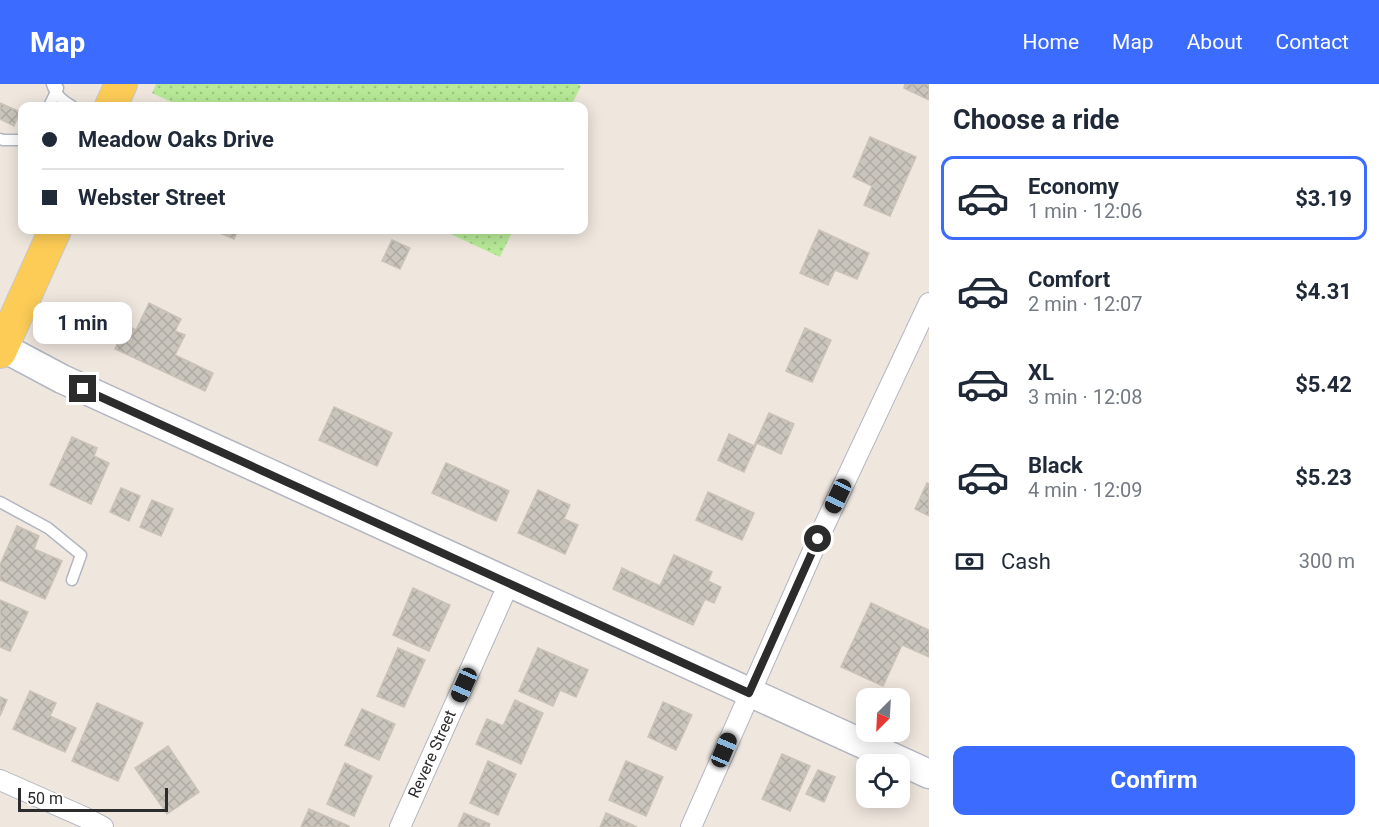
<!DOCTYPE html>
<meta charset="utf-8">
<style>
:root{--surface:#fff;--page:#f2f2f3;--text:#1f2937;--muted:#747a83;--line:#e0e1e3;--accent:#3b6bff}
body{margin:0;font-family:Roboto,sans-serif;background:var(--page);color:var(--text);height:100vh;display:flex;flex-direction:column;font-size:22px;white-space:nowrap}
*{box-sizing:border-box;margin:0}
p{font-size:20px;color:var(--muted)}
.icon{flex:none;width:33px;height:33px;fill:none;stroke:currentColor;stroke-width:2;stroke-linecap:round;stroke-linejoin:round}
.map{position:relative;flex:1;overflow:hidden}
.drawer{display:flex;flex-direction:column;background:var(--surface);width:450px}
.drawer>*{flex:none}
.hud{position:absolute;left:18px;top:18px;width:570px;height:132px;border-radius:12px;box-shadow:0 3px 15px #0003;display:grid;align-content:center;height:132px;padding:0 24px;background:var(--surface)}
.needle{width:39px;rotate:204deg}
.fabs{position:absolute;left:856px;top:604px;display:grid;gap:12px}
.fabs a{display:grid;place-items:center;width:54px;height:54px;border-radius:12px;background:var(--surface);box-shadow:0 3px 15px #0003;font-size:30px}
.scale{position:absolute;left:18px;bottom:15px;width:150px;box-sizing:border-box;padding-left:6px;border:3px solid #2c2c2c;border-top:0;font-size:16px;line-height:21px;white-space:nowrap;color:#2c2c2c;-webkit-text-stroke:4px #fff;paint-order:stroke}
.end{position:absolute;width:27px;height:27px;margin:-14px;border:8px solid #2c2c2c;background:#fff;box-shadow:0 0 0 3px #fff}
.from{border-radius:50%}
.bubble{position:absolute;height:42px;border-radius:12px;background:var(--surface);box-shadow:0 3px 15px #0003;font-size:20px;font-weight:700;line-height:42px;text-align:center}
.car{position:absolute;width:18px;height:36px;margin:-18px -9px;border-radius:8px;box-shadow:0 0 4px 2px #0007;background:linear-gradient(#222 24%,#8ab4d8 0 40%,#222 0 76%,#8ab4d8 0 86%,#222 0)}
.hud b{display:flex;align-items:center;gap:21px;height:57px;font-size:22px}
.hud b+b{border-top:2px solid var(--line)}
.hud i{width:15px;height:15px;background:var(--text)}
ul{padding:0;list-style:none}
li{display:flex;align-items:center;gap:18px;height:84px;margin:0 12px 9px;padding:0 12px;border:3px solid transparent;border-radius:12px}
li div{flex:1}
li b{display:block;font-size:22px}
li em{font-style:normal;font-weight:700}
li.selected{border-color:var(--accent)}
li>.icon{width:54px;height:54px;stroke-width:1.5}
h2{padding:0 24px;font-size:27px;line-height:72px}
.pay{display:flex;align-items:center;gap:15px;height:66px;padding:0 24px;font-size:22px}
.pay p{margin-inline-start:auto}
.primary-button{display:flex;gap:12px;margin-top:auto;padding:12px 24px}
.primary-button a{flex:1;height:69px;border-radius:12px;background:var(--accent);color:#fff;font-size:24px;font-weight:700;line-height:69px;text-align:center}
header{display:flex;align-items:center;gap:36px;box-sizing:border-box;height:84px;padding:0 30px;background:var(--accent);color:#fff}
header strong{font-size:28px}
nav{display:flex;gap:33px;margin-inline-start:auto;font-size:21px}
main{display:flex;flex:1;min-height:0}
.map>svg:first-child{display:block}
.grass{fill:url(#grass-dots)}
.building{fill:url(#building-cross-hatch);stroke:#cbc3b7;stroke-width:1.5}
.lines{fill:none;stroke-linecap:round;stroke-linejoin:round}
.lane-casing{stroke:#b2b6c1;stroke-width:13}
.street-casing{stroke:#b2b6c1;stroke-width:22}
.secondary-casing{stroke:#b2b6c1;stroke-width:31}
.primary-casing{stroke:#c8c8c8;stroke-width:34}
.lane{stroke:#fff;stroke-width:10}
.street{stroke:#fff;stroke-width:20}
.secondary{stroke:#fff;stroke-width:28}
.primary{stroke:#fccc56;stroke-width:32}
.route{stroke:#2c2c2c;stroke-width:8}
.labels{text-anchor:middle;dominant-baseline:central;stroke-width:6;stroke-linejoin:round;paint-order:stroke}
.street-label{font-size:16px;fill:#2c2c2c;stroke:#fff}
</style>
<header>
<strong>Map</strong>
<nav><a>Home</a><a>Map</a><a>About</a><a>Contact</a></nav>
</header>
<main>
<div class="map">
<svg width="929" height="743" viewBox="0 0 929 743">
<defs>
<pattern id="grass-dots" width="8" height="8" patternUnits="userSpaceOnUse" patternTransform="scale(1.5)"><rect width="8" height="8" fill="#b7e997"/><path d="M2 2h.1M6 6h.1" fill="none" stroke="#9ec882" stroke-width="1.8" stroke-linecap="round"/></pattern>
<pattern id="building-cross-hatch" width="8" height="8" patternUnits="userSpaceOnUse" patternTransform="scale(1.5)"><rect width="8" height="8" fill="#cac5bc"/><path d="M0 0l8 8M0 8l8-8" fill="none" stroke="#aea9a2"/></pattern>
</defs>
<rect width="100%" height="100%" fill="#efe7de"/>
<g class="grass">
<path d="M156,0H578L581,2L571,22H180L152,9Z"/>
<path d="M442,146H513L500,173Z"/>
</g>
<g class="building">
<path d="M905,0H929V16L904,4Z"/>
<path d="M0,19L20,28L14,42L0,35Z"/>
<path d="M870,53L916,73L890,132L864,121L872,102L853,93Z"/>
<path d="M213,146H238L234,155Z"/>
<path d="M819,146L869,169L857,195L835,186L828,201L800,189Z"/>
<path d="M392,156L410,164L400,185L382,177Z"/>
<path d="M149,219L181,235L175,247L185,251L175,271L213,289L205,307L115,265L126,241L136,246Z"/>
<path d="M805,244L831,256L812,298L786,287Z"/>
<path d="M334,323L392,349L377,382L319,356Z"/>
<path d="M769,329L794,340L781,370L757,359L744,388L718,376L729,350L754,362Z"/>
<path d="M72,353L97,364L94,372L109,379L91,420L50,401Z"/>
<path d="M446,379L509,407L496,437L432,409Z"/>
<path d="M927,399L929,400V432L915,425Z"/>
<path d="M121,404L140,412L129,437L110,428Z"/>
<path d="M538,406L570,421L564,435L578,441L565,470L518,449Z"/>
<path d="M708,408L754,429L742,456L696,436Z"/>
<path d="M152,416L173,425L161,452L140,443Z"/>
<path d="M17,442L39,452L34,465L62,477L45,515L0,496V481Z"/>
<path d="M674,471L712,488L708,497L721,503L714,519L705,515L693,541L613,505L622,484L660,502Z"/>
<path d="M413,504L450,521L429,567L393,551Z"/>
<path d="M0,516L28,528L10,567L0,563Z"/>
<path d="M871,519L929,546V573L902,561L883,602L841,583Z"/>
<path d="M398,564L425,576L404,623L377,612Z"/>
<path d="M538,564L588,586L576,613L560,606L553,622L519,607Z"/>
<path d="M30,607L56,619L50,632L76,644L65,668L13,645Z"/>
<path d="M0,613L7,616L0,632Z"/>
<path d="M515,616L543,629L521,680L476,660L487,635L503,642Z"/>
<path d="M663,618L692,631L676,666L648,653Z"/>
<path d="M97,619L143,639L118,697L72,677Z"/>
<path d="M362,625L395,640L379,676L345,661Z"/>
<path d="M168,662L199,708L167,730L135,684Z"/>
<path d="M782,670L810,682L790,727L762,715Z"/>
<path d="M488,677L516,690L498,731L470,719Z"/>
<path d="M626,677L663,693L646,732L609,716Z"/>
<path d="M345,679L372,692L354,732L327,720Z"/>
<path d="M818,686L835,693L824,718L806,710Z"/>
<path d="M309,725L349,742V743H301Z"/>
<path d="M464,729L490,740L489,743H458Z"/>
<path d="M606,729L637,743H600Z"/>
</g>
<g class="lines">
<g class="lane-casing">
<g id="lane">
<path d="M52,0C55,10 63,17 72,22"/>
<path d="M49,22L58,4"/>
<path d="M0,55L3,56H22"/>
<path d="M0,418L48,444L81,471L72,496"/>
</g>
</g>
<g class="street-casing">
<g id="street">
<path d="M0,696L86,734L103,743"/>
<path d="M400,743L509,499"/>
<path d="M691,743L818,455L929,219"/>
</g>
</g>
<g class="secondary-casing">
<path id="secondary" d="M0,262L62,295L929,690"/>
</g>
<g class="primary-casing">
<g id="primary">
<path d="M111,22L121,0"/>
<path d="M0,268L55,146"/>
</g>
</g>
<use href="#lane" class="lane"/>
<use href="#street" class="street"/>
<use href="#secondary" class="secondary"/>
<use href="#primary" class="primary"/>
</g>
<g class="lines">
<path class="route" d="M83,305L749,609L818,455"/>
</g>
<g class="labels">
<g class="street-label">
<text transform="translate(432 670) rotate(-66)">Revere Street</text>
</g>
</g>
</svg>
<div class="fabs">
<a><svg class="needle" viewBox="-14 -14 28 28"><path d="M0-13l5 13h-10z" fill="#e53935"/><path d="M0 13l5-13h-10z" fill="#747a83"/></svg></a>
<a><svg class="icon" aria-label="locate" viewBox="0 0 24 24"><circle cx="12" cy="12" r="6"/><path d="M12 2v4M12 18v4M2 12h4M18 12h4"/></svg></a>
</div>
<div class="scale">50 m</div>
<i class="end from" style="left:818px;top:455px"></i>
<i class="end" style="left:83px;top:305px"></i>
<div class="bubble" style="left:33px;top:218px;width:99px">1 min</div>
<i class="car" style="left:838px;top:412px;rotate:205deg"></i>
<i class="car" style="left:464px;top:601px;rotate:204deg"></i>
<i class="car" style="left:724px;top:666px;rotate:23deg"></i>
<div class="hud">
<b><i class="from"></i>Meadow Oaks Drive</b>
<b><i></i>Webster Street</b>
</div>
</div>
<section class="drawer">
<h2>Choose a ride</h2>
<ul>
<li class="selected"><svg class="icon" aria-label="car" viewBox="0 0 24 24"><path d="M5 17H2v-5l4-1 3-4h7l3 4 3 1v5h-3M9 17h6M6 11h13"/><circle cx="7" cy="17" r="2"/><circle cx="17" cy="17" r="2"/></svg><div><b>Economy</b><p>1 min · 12:06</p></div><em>$3.19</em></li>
<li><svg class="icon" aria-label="car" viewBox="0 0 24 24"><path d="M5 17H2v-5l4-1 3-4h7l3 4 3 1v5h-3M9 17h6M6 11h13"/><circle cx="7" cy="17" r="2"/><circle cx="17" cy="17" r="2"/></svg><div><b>Comfort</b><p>2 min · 12:07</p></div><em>$4.31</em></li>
<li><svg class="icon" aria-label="car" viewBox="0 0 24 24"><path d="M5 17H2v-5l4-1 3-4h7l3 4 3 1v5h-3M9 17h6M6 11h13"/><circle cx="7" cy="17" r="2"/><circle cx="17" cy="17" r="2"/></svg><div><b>XL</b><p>3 min · 12:08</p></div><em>$5.42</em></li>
<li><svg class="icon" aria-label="car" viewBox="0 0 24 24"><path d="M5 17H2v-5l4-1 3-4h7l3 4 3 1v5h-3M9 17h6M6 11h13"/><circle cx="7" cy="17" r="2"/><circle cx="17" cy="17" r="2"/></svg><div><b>Black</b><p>4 min · 12:09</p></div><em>$5.23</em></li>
</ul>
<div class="pay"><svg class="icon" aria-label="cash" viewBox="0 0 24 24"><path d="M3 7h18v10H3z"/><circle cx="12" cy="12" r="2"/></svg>Cash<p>300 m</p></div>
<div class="primary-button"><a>Confirm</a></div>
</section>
</main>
